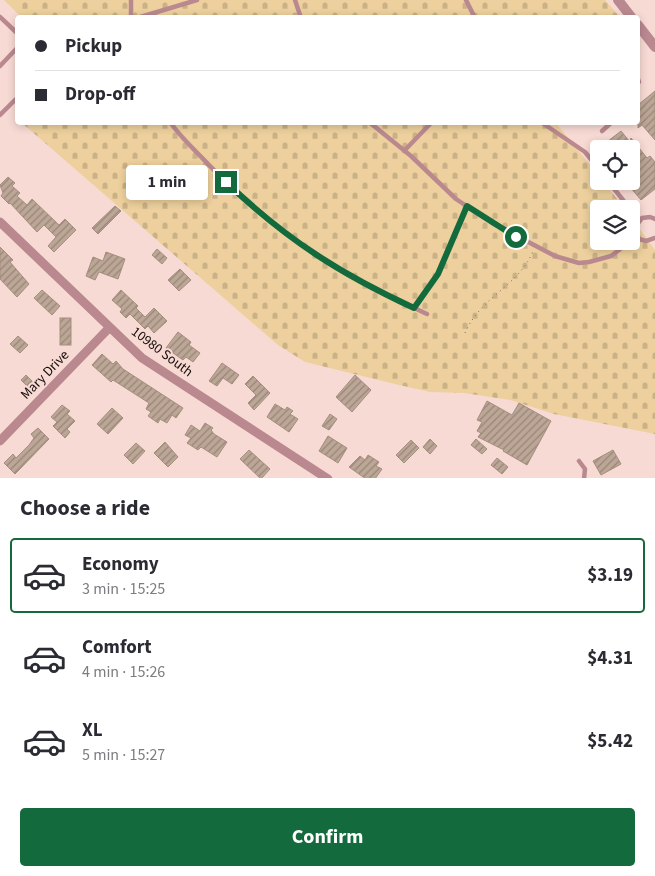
<!DOCTYPE html>
<meta charset="utf-8">
<style>
:root{--surface:#fff;--page:#f2f2f3;--text:#2b2b33;--muted:#7c7c81;--line:#e1e1e2;--accent:#136a3c}
body{margin:0;font-family:"Source Sans 3",sans-serif;background:var(--page);color:var(--text);height:100vh;display:flex;flex-direction:column;font-size:19px;white-space:nowrap}
*{box-sizing:border-box;margin:0}
p{font-size:16px;color:var(--muted)}
.icon{flex:none;width:28px;height:28px;fill:none;stroke:currentColor;stroke-width:2;stroke-linecap:round;stroke-linejoin:round}
.map{position:relative;height:478px;overflow:hidden}
.side{display:flex;flex-direction:column;background:var(--surface);flex:1}
.side>*{flex:none}
.top-card{position:absolute;left:15px;top:15px;width:625px;height:110px;border-radius:5px;box-shadow:0 2px 8px #0003;display:grid;align-content:center;height:110px;padding:0 20px;background:var(--surface)}
.tools{position:absolute;left:590px;top:140px;display:grid;gap:10px}
.tools a{display:grid;place-items:center;width:50px;height:50px;border-radius:5px;background:var(--surface);box-shadow:0 2px 8px #0003;font-size:25px}
.end{position:absolute;width:22px;height:22px;margin:-11px;border:6px solid #136a3c;background:#fff;box-shadow:0 0 0 2px #fff}
.from{border-radius:50%}
.bubble{position:absolute;height:35px;border-radius:5px;background:var(--surface);box-shadow:0 2px 8px #0003;font-size:16px;font-weight:700;line-height:35px;text-align:center}
.top-card b{display:flex;align-items:center;gap:18px;height:48px;font-size:19px}
.top-card b+b{border-top:1px solid var(--line)}
.top-card i{width:12px;height:12px;background:var(--text)}
ul{padding:0;list-style:none}
li{display:flex;align-items:center;gap:15px;height:75px;margin:0 10px 8px;padding:0 10px;border:2px solid transparent;border-radius:5px}
li div{flex:1}
li b{display:block;font-size:19px}
li em{font-style:normal;font-weight:700}
li.on{border-color:var(--accent)}
li>.icon{width:45px;height:45px;stroke-width:1.5}
h2{padding:0 20px;font-size:22px;line-height:60px}
.primary-button{display:flex;gap:10px;margin-top:auto;padding:10px 20px}
.primary-button a{flex:1;height:58px;border-radius:5px;background:var(--accent);color:#fff;font-size:20px;font-weight:700;line-height:58px;text-align:center}
.map>svg:first-child{display:block}
.cemetery{fill:url(#cemetery-stones)}
.building{fill:url(#building-hatch);stroke:#a48e7f}
.lines{fill:none;stroke-linecap:round;stroke-linejoin:round}
.path{stroke:#7d6a66;stroke-width:1;stroke-dasharray:1 4;stroke-linecap:butt}
.service{stroke:#ba8990;stroke-width:4.5}
.minor{stroke:#ba8990;stroke-width:9}
.tertiary{stroke:#ba8990;stroke-width:10}
.route{stroke:#136a3c;stroke-width:6}
.labels{text-anchor:middle;dominant-baseline:central;stroke-width:4;stroke-linejoin:round;paint-order:stroke}
.street-label{font-size:14px;fill:#150c0a;stroke:#f8dad4}
</style>
<div class="map">
<svg width="655" height="479" viewBox="0 0 655 479">
<defs>
<pattern id="cemetery-stones" width="16" height="16" patternUnits="userSpaceOnUse" patternTransform="scale(1.25)"><rect width="16" height="16" fill="#edd09d"/><path d="M2 7V4a2 2 0 0 1 4 0v3zM10 15v-3a2 2 0 0 1 4 0v3z" fill="#cab186"/></pattern>
<pattern id="building-hatch" width="6" height="6" patternUnits="userSpaceOnUse" patternTransform="scale(1.25)"><rect width="6" height="6" fill="#bca696"/><path d="M-1 1l2-2M0 6l6-6M5 7l2-2" fill="none" stroke="#988679"/></pattern>
</defs>
<rect width="100%" height="100%" fill="#f8dad4"/>
<g class="cemetery">
<path d="M4,0H605L620,17L22,18Z"/>
<path d="M22,123H556L599,176V181H603L625,209H599V241H631V217L655,250V434L554,414L510,400L464,393L430,392L399,385L305,362L278,345Z"/>
</g>
<g class="building">
<path d="M655,91V140L642,125L638,128V105Z"/>
<path d="M621,131L630,142L631,138L647,158L650,156L655,162V189L641,200L625,181H631V149H598Z"/>
<path d="M8,177L15,183L12,186L20,193L17,196L27,205L32,199L59,225L65,219L76,230L54,252L48,246L56,237L44,225L37,232L10,203L9,204L1,196L3,193L0,185Z"/>
<path d="M115,206L121,211L98,234L92,228Z"/>
<path d="M0,247L13,260L10,262L29,284L17,297L0,279Z"/>
<path d="M157,249L167,258L162,264L152,255Z"/>
<path d="M106,252L125,259L118,279L99,272L95,280L86,276L93,257L103,261Z"/>
<path d="M180,269L191,280L179,291L168,280Z"/>
<path d="M42,290L60,306L52,315L34,298Z"/>
<path d="M121,290L138,306L136,308L145,317L154,308L167,321L154,333L148,326L145,329L130,314L126,318L120,312L122,309L112,300Z"/>
<rect x="60" y="318" width="11" height="27"/>
<path d="M178,332L191,342L189,345L200,353L193,362L186,357L183,360L166,348Z"/>
<path d="M18,336L28,345L20,353L10,344Z"/>
<path d="M102,354L113,364L116,361L123,369L183,408L176,418L172,415L167,423L160,419L158,423L148,416L151,412L146,409L149,403L113,380L111,382L92,365Z"/>
<path d="M222,363L239,375L232,384L223,378L217,386L209,381Z"/>
<path d="M26,375L35,384L30,389L21,380Z"/>
<path d="M355,375L371,390L352,412L336,397Z"/>
<path d="M253,376L270,393L254,410L248,403L256,395L245,384Z"/>
<path d="M487,401L512,415L519,403L551,421L527,465L503,451L504,450L478,437L481,433L477,431L482,422L477,420Z"/>
<path d="M275,404L285,410L287,407L293,411L290,414L298,419L289,432L267,417Z"/>
<path d="M62,405L70,411L67,414L75,421L67,429L70,432L65,438L53,426L57,422L51,417Z"/>
<path d="M112,408L123,418L108,434L97,424Z"/>
<path d="M330,414L337,419L329,430L322,426Z"/>
<path d="M205,423L213,428L211,430L214,434L227,442L217,457L201,447L198,450L187,443L191,438L185,435L191,425L200,431Z"/>
<path d="M38,428L49,439L15,474L4,463L13,454L16,458L29,445L34,438L31,434Z"/>
<path d="M328,436L347,448L338,463L319,451Z"/>
<path d="M430,439L437,446L430,454L423,447Z"/>
<path d="M476,439L487,449L482,454L471,445Z"/>
<path d="M411,440L419,448L404,463L396,455Z"/>
<path d="M165,442L178,457L168,467L154,453Z"/>
<path d="M136,443L145,451L133,464L124,455Z"/>
<path d="M249,450L270,469L261,479L240,459Z"/>
<path d="M613,450L621,464L601,475L593,461Z"/>
<path d="M368,455L379,462L376,466L382,469L375,479H366L349,467L360,456L365,460Z"/>
<path d="M497,458L508,467L502,474L491,465Z"/>
</g>
<g class="lines">
<path class="path" d="M465,333C481,296 519,286 533,251"/>
<g class="service">
<path d="M131,0V18"/>
<path d="M295,0L301,18"/>
<path d="M466,0L475,18"/>
<path d="M0,17L18,34"/>
<path d="M137,18L197,0"/>
<path d="M0,66L18,47"/>
<path d="M638,79L639,82L638,83"/>
<path d="M0,115L18,97"/>
<path d="M170,122C181,138 196,151 209,165C276,235 340,274 427,314"/>
<path d="M369,122L411,156L456,199L492,223L555,256L579,263L589,262L611,256L631,241"/>
<path d="M541,122L585,152L599,169"/>
<path d="M602,131L612,122"/>
<path d="M404,151L432,122"/>
<path d="M608,181L630,209"/>
<path d="M631,210L639,220"/>
<path d="M655,219L650,217L642,218L635,227L639,239L646,241L655,238"/>
<path d="M414,308L438,274L467,206"/>
<path d="M579,461L585,469L584,479"/>
</g>
<g class="minor">
<path d="M0,222L142,358L328,479"/>
<path d="M0,441L109,328"/>
</g>
<g class="tertiary">
<path d="M618,0L632,18"/>
<path d="M638,25L655,47"/>
</g>
</g>
<g class="lines">
<path class="route" d="M226,182C287,240 339,273 414,308L438,274L467,206L516,237"/>
</g>
<g class="labels">
<g class="street-label">
<text transform="translate(162 352) rotate(37)">10980 South</text>
<text transform="translate(45 375) rotate(-46)">Mary Drive</text>
</g>
</g>
</svg>
<div class="tools">
<a><svg class="icon" aria-label="locate" viewBox="0 0 24 24"><circle cx="12" cy="12" r="6"/><path d="M12 2v4M12 18v4M2 12h4M18 12h4"/></svg></a>
<a><svg class="icon" aria-label="layers" viewBox="0 0 24 24"><path d="M12 4l9 5-9 5-9-5zM3 14l9 5 9-5"/></svg></a>
</div>
<i class="end from" style="left:516px;top:237px"></i>
<i class="end" style="left:226px;top:182px"></i>
<div class="bubble" style="left:126px;top:165px;width:82px">1 min</div>
<div class="top-card">
<b><i class="from"></i>Pickup</b>
<b><i></i>Drop-off</b>
</div>
</div>
<section class="side">
<h2>Choose a ride</h2>
<ul>
<li class="on"><svg class="icon" aria-label="car" viewBox="0 0 24 24"><path d="M5 17H2v-5l4-1 3-4h7l3 4 3 1v5h-3M9 17h6M6 11h13"/><circle cx="7" cy="17" r="2"/><circle cx="17" cy="17" r="2"/></svg><div><b>Economy</b><p>3 min · 15:25</p></div><em>$3.19</em></li>
<li><svg class="icon" aria-label="car" viewBox="0 0 24 24"><path d="M5 17H2v-5l4-1 3-4h7l3 4 3 1v5h-3M9 17h6M6 11h13"/><circle cx="7" cy="17" r="2"/><circle cx="17" cy="17" r="2"/></svg><div><b>Comfort</b><p>4 min · 15:26</p></div><em>$4.31</em></li>
<li><svg class="icon" aria-label="car" viewBox="0 0 24 24"><path d="M5 17H2v-5l4-1 3-4h7l3 4 3 1v5h-3M9 17h6M6 11h13"/><circle cx="7" cy="17" r="2"/><circle cx="17" cy="17" r="2"/></svg><div><b>XL</b><p>5 min · 15:27</p></div><em>$5.42</em></li>
</ul>
<div class="primary-button"><a>Confirm</a></div>
</section>
